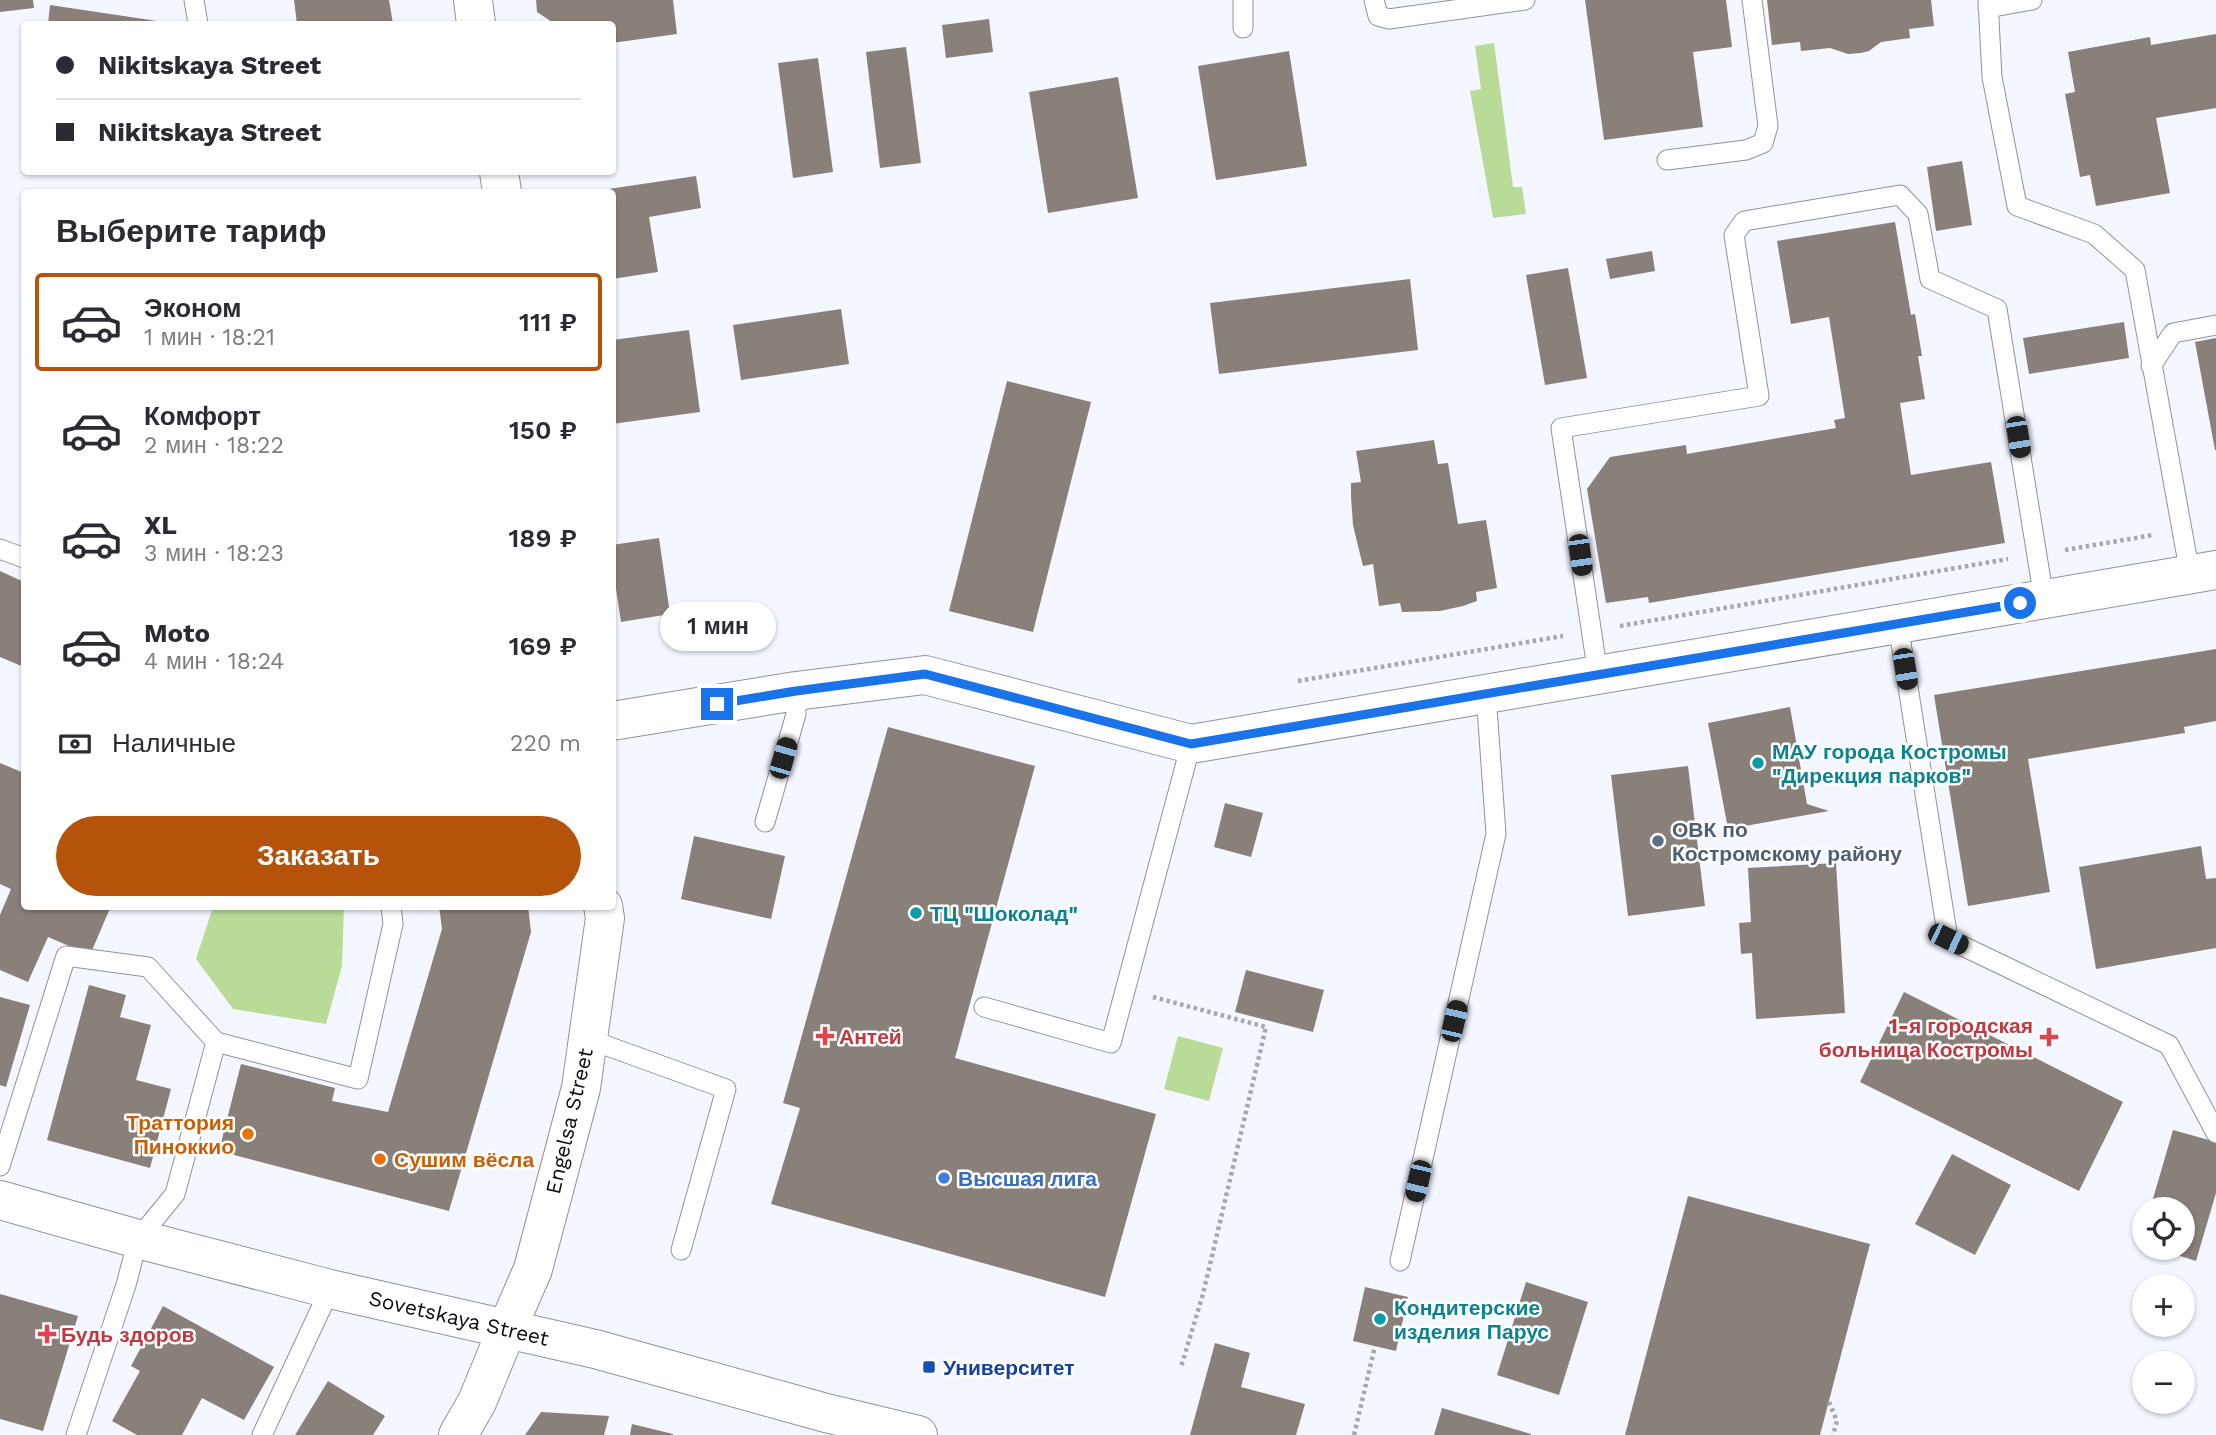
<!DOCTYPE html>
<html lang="ru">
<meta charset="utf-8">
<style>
:root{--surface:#fff;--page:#f7f7f7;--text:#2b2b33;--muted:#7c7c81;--line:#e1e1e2;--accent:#b45309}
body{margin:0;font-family:"Work Sans",sans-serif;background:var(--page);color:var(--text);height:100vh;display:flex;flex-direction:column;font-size:26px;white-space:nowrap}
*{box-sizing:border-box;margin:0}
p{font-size:23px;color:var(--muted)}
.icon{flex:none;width:38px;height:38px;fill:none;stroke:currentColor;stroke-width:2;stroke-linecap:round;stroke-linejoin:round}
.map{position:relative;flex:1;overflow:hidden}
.panel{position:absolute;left:21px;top:189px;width:595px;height:721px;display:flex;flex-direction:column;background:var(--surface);border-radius:7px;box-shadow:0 2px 5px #0004}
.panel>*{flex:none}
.guide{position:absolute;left:21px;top:21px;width:595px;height:154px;border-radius:7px;box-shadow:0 2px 5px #0004;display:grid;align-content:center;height:154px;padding:0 35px;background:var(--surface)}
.controls{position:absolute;left:2132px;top:1197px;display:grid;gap:14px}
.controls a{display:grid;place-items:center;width:63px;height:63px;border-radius:50%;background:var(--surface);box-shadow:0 2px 5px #0004;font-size:35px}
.end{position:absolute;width:32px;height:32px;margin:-16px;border:9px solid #1a73e8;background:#fff;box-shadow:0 0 0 4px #fff}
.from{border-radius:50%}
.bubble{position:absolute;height:49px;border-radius:24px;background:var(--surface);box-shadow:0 2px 5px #0004;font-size:23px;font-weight:600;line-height:49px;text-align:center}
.car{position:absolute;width:21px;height:42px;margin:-21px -10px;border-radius:9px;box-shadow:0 0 5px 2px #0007;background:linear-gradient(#222 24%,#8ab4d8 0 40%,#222 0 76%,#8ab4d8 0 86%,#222 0)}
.guide b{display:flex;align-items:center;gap:24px;height:66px;font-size:26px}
.guide b+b{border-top:2px solid var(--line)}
.guide i{width:18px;height:18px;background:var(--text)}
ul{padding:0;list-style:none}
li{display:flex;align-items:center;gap:21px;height:98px;margin:0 14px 10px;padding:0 21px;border:4px solid transparent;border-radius:7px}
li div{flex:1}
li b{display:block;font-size:26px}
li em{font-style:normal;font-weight:600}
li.on{border-color:var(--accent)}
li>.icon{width:63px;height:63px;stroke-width:1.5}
h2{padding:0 35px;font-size:32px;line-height:84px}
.pay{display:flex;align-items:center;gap:18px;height:77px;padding:0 35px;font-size:26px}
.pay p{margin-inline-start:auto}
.primary-button{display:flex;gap:14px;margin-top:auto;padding:14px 35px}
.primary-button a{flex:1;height:80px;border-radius:42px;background:var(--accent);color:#fff;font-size:28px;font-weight:600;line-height:80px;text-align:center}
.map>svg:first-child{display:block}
.green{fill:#b8db98}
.building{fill:#89807a}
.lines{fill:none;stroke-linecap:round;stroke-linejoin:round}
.service-casing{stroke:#90939c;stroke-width:21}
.minor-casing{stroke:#90939c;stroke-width:40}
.tertiary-casing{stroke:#90939c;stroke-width:40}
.secondary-casing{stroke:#90939c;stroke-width:40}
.path{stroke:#a6a8af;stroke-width:4.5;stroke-dasharray:3.5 3.5;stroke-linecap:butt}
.service{stroke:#fff;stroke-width:19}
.minor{stroke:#fff;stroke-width:38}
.tertiary{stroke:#fff;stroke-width:38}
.secondary{stroke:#fff;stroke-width:38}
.route{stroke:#1a73e8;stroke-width:9}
.culture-dot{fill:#0f9aa8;stroke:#fff;stroke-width:2.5}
.service-dot{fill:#5c6f8a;stroke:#fff;stroke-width:2.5}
.health-dot{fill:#e0444e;stroke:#fff;stroke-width:2.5}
.food-dot{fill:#e8710a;stroke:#fff;stroke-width:2.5}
.shop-dot{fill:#3f7fe0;stroke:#fff;stroke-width:2.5}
.transit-dot{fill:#1a4fb4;stroke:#fff;stroke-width:2.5}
.labels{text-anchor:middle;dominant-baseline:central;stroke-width:5;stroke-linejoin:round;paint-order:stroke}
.culture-label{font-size:21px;font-weight:bold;fill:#0d838f;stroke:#fff;text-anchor:start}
.service-label{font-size:21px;font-weight:bold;fill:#4e5e75;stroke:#fff;text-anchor:start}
.health-label{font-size:21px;font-weight:bold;fill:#be3a42;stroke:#fff;text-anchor:start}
.street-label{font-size:21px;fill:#0b0d10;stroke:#fff}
.food-label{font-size:21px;font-weight:bold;fill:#c56008;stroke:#fff;text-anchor:end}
.shop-label{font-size:21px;font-weight:bold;fill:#366cbe;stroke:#fff;text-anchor:start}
.transit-label{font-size:21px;font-weight:bold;fill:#164399;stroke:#fff;text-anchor:start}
</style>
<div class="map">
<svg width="2216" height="1435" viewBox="0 0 2216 1435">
<rect width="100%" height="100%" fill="#f4f7ff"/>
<g class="green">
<path d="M1494,43L1513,187H1522L1526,214L1493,218L1470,91L1481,89L1475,46Z"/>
<path d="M213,907H344L342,966L326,1024L233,1009L196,959Z"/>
<path d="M1178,1036L1223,1048L1209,1101L1164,1089Z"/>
</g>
<g class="building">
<path d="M0,0H33L34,8L0,12Z"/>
<path d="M294,0H389L393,24H297Z"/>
<path d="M536,0H673L677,34L612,43V24H555L537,12Z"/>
<path d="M1585,0H1726L1732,47L1693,52L1703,127L1604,140Z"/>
<path d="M1767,0H1931L1934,26L1909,29L1910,38L1881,42L1869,51L1861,53L1848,54L1830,48L1801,51L1800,42L1772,45Z"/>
<path d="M50,5L157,21V24H48Z"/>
<path d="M989,19L993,52L946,58L942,25Z"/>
<path d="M2216,34V108L2156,118L2170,193L2096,206L2090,175L2080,177L2065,94L2075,92L2068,52L2150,37L2151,45Z"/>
<path d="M906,47L921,163L880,168L866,52Z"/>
<path d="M1289,51L1307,166L1216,180L1198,66Z"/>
<path d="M818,58L833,172L793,178L778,63Z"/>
<path d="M1118,77L1138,198L1048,213L1029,92Z"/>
<path d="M1962,161L1972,225L1936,231L1927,167Z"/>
<path d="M696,176L701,208L649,217L658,272L612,279V192L595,191Z"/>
<path d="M1895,222L1911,315L1915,314L1922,356H1918L1925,399L1900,403L1911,475L1991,462L2005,543L1649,603L1648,597L1606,603L1587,489L1610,457L1686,445L1687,454L1836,428L1834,420L1845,418L1829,317L1791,324L1777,241Z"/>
<path d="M1652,251L1655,271L1610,279L1606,259Z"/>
<path d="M1568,268L1587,378L1545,385L1526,275Z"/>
<path d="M1410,279L1418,350L1219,374L1210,303Z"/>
<path d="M841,309L849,364L741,380L733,325Z"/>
<path d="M2124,322L2129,358L2029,374L2023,338Z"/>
<path d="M689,330L700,412L612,424V340Z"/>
<path d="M2216,338V450H2215L2195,342Z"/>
<path d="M1007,381L1091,402L1033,632L949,611Z"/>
<path d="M1434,440L1438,464L1448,463L1458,524L1486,520L1497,588L1476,592L1477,601L1463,606L1440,611L1402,612L1400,603L1379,606L1373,564L1363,566L1359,550L1353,525L1351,497V483L1361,482L1356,451Z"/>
<path d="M659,538L670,614L621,622L612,562V545Z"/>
<path d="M0,571L24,582V667L0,657Z"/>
<path d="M2216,649V721L2184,727L2185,733L2028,759L2050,892L1968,906L1934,695Z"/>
<path d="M1790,707L1807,804L1829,811L1728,829L1708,723Z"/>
<path d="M888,727L1035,766L955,1058L1156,1114L1105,1297L771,1204L800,1108L783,1103Z"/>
<path d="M0,763L24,773V906H111L90,955L48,937L28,982L0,970V915L11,889L0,884Z"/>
<path d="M1688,766L1705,906L1628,916L1611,775Z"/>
<path d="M1225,803L1263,813L1251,857L1214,847Z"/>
<path d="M694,836L785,856L771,919L681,899Z"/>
<path d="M2201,846L2206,879L2216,878V948L2096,969L2079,867Z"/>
<path d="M1836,863L1845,1013L1756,1019L1752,953L1741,954L1739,923L1751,922L1748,868Z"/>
<path d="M439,906H528L531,932L449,1211L219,1151L241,1064L335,1088L332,1101L388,1112L442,929Z"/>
<path d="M1246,970L1324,990L1313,1032L1235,1012Z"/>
<path d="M89,985L126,995L120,1017L151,1025L136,1080L171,1089L150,1168L47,1140Z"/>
<path d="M1904,992L2123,1102L2079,1191L1860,1082Z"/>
<path d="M0,997L30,1005L6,1087L0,1085Z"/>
<path d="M2173,1130L2216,1142V1193L2196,1261L2155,1248H2182V1209H2150Z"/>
<path d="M1952,1154L2011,1185L1975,1255L1915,1224Z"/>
<path d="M1688,1196L1870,1244L1820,1435H1625Z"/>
<path d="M1526,1282L1588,1302L1559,1395L1497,1375Z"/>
<path d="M1365,1287L1408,1297L1396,1351L1353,1341Z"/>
<path d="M0,1294L78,1316L43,1431L0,1419Z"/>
<path d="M163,1306L274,1367L244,1420L202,1398L182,1435H137L112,1421L140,1371L131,1366Z"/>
<path d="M1215,1343L1250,1353L1241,1387L1305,1404L1296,1435H1190Z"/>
<path d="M328,1381L385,1416L373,1435H295Z"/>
<path d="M1442,1408L1531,1434V1435H1434Z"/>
<path d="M541,1412L609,1416L604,1435H525Z"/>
<path d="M632,1424L673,1434V1435H630Z"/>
</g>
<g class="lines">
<g class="service-casing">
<g id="service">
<path d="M194,0L198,24"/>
<path d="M1243,0V28"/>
<path d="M1374,0L1378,16L1389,19L1525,0"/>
<path d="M1988,0L1992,77L2017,206L2094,234L2135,270L2190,574"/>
<path d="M1988,8L2032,0"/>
<path d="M1667,160L1746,150L1763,143L1768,126L1752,0"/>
<path d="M2151,366L2173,333L2216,325"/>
<path d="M0,549L24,558"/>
<path d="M1898,624L1948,939L2169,1045L2216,1133"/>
<path d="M1598,675L1561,428L1759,396L1734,235L1744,221L1900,195L1918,214L1930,279L1997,309L2044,599"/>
<path d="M765,822L796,714V691"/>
<path d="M984,1007L1111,1043L1191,744"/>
<path d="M588,1039L726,1089L681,1250"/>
<path d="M0,1166L66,956L148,967L216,1042"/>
<path d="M1400,1261L1496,834L1486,694"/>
<path d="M76,1435L126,1285L138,1239L175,1194L216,1042L358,1079L393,924L391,906"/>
<path d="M262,1435L330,1289"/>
</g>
</g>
<g class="minor-casing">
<path id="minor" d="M458,1435L477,1402L507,1329"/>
</g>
<g class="tertiary-casing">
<path id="tertiary" d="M612,721L796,691L925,675L1191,744L2216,570"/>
</g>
<g class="secondary-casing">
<g id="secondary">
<path d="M473,0L476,24"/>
<path d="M499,172L502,192"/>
<path d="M0,1200L138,1239L330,1289L595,1349L826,1413L918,1435"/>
<path d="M507,1329L533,1269L581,1088L605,918L603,906"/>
</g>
</g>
<g class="path">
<path d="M2065,550L2153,535"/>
<path d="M1620,626L2008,559"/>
<path d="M1298,681L1563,636"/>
<path d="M1153,997L1266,1027L1203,1294L1181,1367"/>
<path d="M1829,1402L1837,1421L1833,1435"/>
<path d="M1354,1435L1375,1346"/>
</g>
<use href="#service" class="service"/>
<use href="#minor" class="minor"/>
<use href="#tertiary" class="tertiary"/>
<use href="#secondary" class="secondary"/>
</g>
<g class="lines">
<path class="route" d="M717,704L796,691L925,674L1191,744L2020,603"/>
</g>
<g class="culture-dot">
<circle cx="1758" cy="763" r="7"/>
<circle cx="916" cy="913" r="7"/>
<circle cx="1380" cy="1319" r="7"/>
</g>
<circle class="service-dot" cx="1658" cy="841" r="7"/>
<g class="health-dot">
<path d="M821.5 1025.5h7v7h7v7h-7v7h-7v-7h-7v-7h7z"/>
<path d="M2045.5 1026.5h7v7h7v7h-7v7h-7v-7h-7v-7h7z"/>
<path d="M43.5 1323.5h7v7h7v7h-7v7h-7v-7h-7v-7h7z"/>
</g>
<g class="food-dot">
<circle cx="248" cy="1134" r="7"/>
<circle cx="380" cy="1159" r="7"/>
</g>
<circle class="shop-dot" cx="944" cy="1178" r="7"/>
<rect class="transit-dot" x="922" y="1360" width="14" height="14" rx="3.5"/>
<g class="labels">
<g class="culture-label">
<text x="1772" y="751">МАУ города Костромы<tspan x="1772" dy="24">"Дирекция парков"</tspan></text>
<text x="930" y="913">ТЦ "Шоколад"</text>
<text x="1394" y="1307">Кондитерские<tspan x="1394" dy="24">изделия Парус</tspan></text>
</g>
<g class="service-label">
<text x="1672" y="829">ОВК по<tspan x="1672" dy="24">Костромскому району</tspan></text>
</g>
<g class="health-label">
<text x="2033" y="1025" text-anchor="end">1-я городская<tspan x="2033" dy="24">больница Костромы</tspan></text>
<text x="839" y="1036">Антей</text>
<text x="61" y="1334">Будь здоров</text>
</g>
<g class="street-label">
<text transform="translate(569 1121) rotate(-77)">Engelsa Street</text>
<text transform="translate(459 1318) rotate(13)">Sovetskaya Street</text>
</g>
<g class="food-label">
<text x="234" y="1122">Траттория<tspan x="234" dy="24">Пиноккио</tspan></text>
<text x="394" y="1159" text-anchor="start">Сушим вёсла</text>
</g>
<g class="shop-label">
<text x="958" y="1178">Высшая лига</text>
</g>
<g class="transit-label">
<text x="943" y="1367">Университет</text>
</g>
</g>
</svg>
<div class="controls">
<a><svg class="icon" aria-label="locate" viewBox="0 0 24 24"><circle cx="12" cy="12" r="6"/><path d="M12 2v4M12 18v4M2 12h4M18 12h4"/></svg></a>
<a>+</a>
<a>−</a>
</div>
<i class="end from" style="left:2020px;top:603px"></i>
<i class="end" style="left:717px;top:704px"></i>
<div class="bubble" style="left:660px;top:602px;width:116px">1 мин</div>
<i class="car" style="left:2018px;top:437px;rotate:171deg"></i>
<i class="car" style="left:1580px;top:555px;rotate:172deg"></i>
<i class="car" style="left:1905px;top:669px;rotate:171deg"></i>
<i class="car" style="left:783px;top:758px;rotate:16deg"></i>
<i class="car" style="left:1948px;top:939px;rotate:116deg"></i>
<i class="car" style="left:1454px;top:1021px;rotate:13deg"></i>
<i class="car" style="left:1418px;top:1181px;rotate:193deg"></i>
<div class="guide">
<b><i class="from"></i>Nikitskaya Street</b>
<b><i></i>Nikitskaya Street</b>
</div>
<section class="panel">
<h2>Выберите тариф</h2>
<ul>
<li class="on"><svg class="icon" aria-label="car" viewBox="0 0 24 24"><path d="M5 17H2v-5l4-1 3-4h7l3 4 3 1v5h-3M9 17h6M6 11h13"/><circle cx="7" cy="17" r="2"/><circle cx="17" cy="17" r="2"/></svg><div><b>Эконом</b><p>1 мин · 18:21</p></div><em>111 ₽</em></li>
<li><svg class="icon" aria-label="car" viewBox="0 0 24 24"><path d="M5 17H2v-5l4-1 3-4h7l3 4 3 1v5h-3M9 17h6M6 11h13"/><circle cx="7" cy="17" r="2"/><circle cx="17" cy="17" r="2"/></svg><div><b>Комфорт</b><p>2 мин · 18:22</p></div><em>150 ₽</em></li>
<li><svg class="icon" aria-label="car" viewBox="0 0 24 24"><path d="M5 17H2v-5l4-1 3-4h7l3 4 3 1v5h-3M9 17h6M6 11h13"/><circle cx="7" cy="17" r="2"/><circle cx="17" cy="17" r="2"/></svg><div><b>XL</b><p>3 мин · 18:23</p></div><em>189 ₽</em></li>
<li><svg class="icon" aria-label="car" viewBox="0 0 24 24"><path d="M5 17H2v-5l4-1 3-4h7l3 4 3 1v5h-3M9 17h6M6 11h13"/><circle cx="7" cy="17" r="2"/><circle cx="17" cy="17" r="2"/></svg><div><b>Moto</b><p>4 мин · 18:24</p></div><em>169 ₽</em></li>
</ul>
<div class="pay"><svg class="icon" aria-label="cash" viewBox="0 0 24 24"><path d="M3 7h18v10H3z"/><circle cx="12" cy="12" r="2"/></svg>Наличные<p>220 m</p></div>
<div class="primary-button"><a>Заказать</a></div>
</section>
</div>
